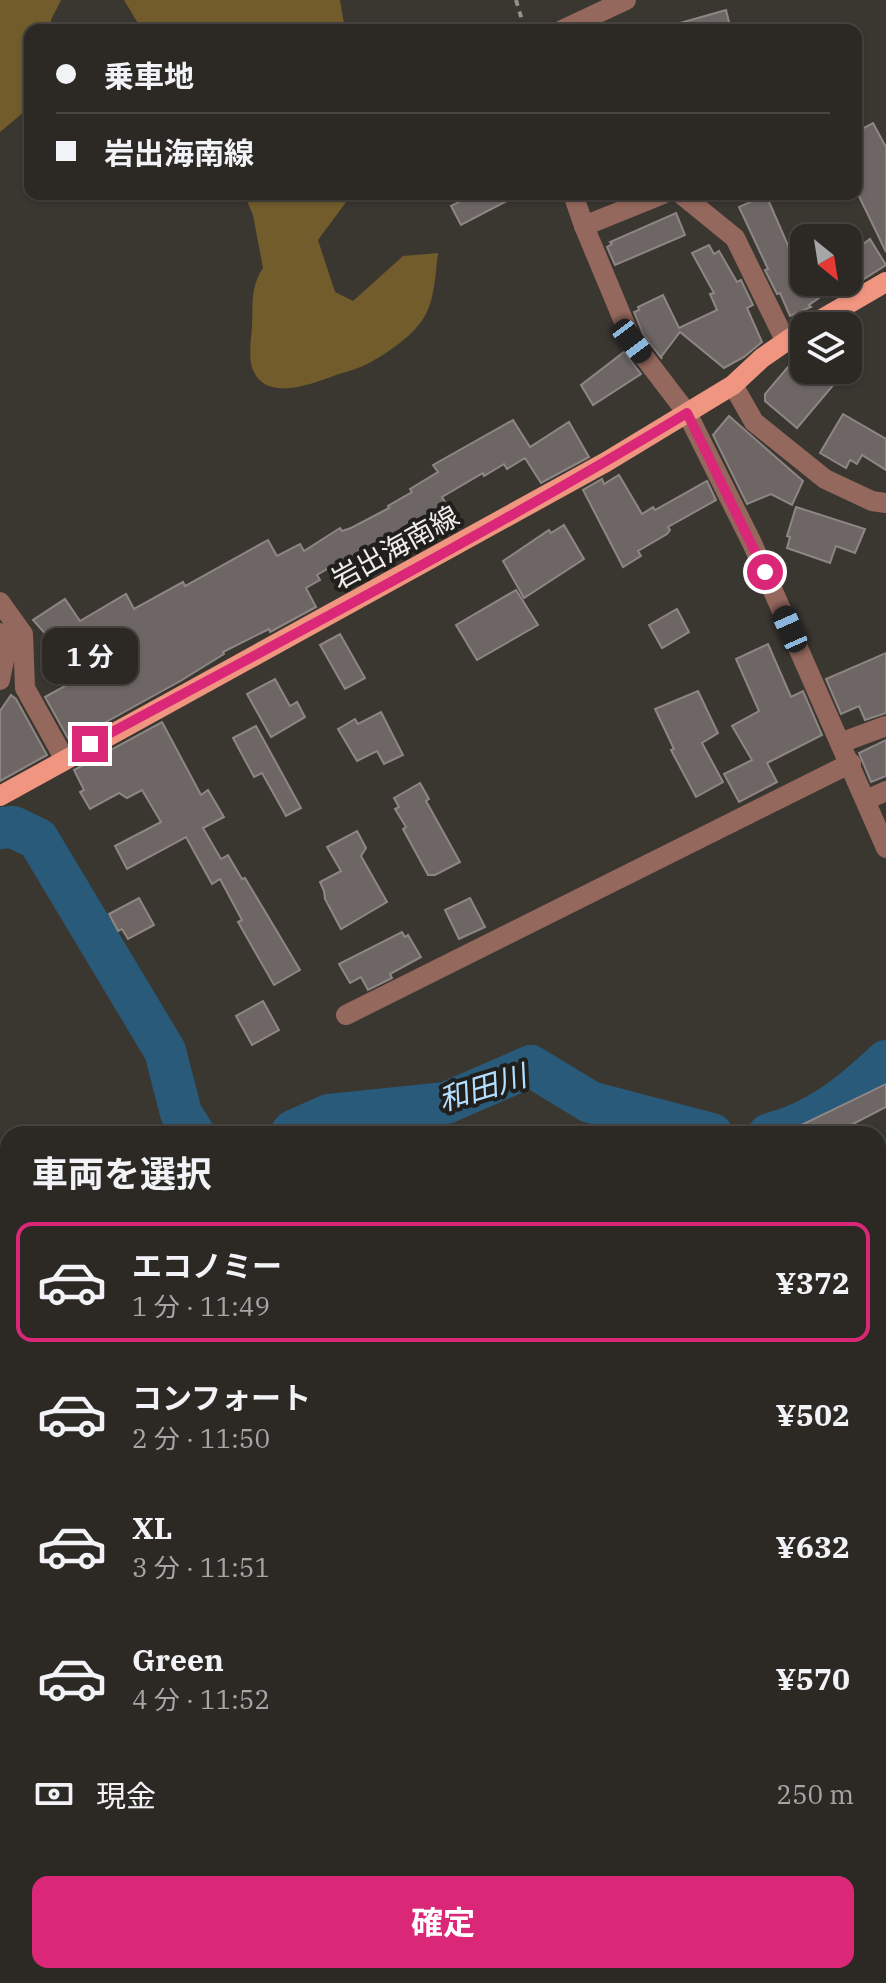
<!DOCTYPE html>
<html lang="ja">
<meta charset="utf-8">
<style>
:root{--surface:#2c2925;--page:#34312d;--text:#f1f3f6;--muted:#a6a6a7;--line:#484542;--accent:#db2777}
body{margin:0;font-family:"IBM Plex Serif","Noto Sans JP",serif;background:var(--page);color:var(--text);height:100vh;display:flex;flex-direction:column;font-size:30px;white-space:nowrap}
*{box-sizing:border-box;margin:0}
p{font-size:26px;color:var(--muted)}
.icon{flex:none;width:44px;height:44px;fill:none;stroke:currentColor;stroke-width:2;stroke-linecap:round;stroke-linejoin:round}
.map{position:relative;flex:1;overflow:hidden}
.details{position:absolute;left:0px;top:1126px;width:886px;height:858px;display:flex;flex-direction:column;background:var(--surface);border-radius:24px 24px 0 0;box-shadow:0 2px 6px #0004,0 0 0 2px var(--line)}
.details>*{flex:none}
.guide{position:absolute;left:24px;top:24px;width:838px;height:176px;border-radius:16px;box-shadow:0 2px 6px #0004,0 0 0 2px var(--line);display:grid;align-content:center;height:176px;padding:0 32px;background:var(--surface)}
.needle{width:52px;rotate:150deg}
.tools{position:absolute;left:790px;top:224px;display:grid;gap:16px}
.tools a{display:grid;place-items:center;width:72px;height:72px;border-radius:16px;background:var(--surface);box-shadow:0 2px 6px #0004,0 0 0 2px var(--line);font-size:40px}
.end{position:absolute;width:36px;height:36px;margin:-18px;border:10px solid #db2777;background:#fff;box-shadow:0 0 0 4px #fff}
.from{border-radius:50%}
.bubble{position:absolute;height:56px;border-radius:16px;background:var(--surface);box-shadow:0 2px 6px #0004,0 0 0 2px var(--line);font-size:26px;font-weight:700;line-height:56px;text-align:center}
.car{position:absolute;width:24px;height:48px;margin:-24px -12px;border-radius:10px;box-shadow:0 0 6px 2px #0007;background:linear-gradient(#222 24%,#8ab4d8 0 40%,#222 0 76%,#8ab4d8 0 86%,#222 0)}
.guide b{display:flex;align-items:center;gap:28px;height:76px;font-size:30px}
.guide b+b{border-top:2px solid var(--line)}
.guide i{width:20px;height:20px;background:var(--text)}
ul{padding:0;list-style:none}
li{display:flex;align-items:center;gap:24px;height:120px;margin:0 16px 12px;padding:0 16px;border:4px solid transparent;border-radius:16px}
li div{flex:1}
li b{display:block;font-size:30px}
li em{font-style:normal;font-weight:700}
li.selected{border-color:var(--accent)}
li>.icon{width:72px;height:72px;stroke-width:1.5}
h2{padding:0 32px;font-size:36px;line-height:96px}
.pay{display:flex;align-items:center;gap:20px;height:88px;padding:0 32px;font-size:30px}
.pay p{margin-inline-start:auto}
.action{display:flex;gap:16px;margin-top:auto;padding:16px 32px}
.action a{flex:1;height:92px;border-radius:16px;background:var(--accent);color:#fff;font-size:32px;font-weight:700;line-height:92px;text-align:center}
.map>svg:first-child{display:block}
.green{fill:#725c2c}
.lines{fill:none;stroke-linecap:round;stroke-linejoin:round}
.stream{stroke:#295a7a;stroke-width:7}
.river{stroke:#295a7a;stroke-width:42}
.building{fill:#6e6664;stroke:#8e8684;stroke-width:2}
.path{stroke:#93918c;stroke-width:4;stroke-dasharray:6 6;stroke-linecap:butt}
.minor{stroke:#95685d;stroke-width:20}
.major{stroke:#f09580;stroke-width:20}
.rail{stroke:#a3a09c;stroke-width:6;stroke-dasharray:12 6;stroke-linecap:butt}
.route{stroke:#db2777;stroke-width:10}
.labels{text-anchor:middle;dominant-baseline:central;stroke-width:8;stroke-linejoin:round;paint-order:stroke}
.street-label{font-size:28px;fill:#efedea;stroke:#201f1c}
.water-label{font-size:30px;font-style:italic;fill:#b3defe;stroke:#201f1c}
</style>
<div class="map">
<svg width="886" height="1983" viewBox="0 0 886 1983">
<rect width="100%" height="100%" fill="#3a3731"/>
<g class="green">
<path d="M0,0H61L51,20L52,30H30V107L0,132Z"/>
<path d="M124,0H340L345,30H142Z"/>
<path d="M244,194H352L318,240L335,292L353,301L403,256L438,253C435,275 435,301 423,319C412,336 389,352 371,362C361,368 348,371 336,375C314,383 267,403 253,370C248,358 251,340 252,327C253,304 250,288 263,268L253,215Z"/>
</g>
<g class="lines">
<g class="stream">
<path d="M878,1788L886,1786"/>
<path d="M844,1976L845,1983"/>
</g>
<g class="river">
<path d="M0,828L13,827L38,839L165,1051L181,1113L194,1134"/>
<path d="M291,1134L293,1131L329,1115L446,1103L531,1066L590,1102L712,1134"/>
<path d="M769,1134C817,1122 851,1094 886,1061"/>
</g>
</g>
<g class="building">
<path d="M726,10L731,30H674L673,25Z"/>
<path d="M873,123L886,147V252L856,190V132Z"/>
<path d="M475,194H520L461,225L451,206Z"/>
<path d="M766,195L804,282H842L809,305L811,307L790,316L780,293L777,294L765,270L768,269L739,207Z"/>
<path d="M676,213L685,235L615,265L607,247L612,244L610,242Z"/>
<path d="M870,239L886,265L848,289V255Z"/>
<path d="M709,245L714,254L719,251L737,282L741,280L753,305L747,308L762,342L744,357L724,368L680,332L661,357L662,359L643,334L634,312L639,310L638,307L663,295L679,328L717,310L710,294L714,293L692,253Z"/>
<path d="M624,352L641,374L593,405L581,385Z"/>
<path d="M799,354L804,359V370H846L797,428L765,401V394Z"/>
<path d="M843,414L886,439V470L862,455L857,464L850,460L846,468L820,453Z"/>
<path d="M729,416L803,481L792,505L771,494L747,504L713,435Z"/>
<path d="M513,420L530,447L569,422L589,457L541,483L525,458L507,469L504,464L484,476L483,473L442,497L449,509L404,535L403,533L351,559L349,556L317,575L320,580L306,588L316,607L270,632L269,629L223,652L224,654L182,680L70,742L45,697L76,680L50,639L33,620L65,599L80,621L126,594L134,609L183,582L185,586L268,540L277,556L300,544L304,551L340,528L342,531L351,528L389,508L388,506L412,492L410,489L438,472L433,465Z"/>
<path d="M619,475L642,514L653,507L655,510L707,481L716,500L668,527L670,530L667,534L638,551L641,556L623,567L583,490L602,479L604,484Z"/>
<path d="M796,507L865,529L855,553L836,546L830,563L787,548L790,537L787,536Z"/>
<path d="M564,525L584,559L524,598L503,561L549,530L551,533Z"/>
<path d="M516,590L538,625L477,660L456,625Z"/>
<path d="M677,609L689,632L662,648L649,625Z"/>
<path d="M340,634L365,678L345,689L320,645Z"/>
<path d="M768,644L791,697L803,691L822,735L767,763L777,782L739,802L724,774L752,760L732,726L759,711L736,659Z"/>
<path d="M886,653V713L865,720L859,706L841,714L826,679Z"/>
<path d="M275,679L290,706L297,702L305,717L271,737L247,694Z"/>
<path d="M698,691L718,733L702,743L723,782L696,797L671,750L674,749L655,709Z"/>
<path d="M11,695L16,699L47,755L0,781V711Z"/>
<path d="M381,712L403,755L384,764L377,751L357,761L338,729L355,719L358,724Z"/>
<path d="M162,722L201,795L208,790L224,817L203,828L221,859L228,855L242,879L245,878L300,970L274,985L238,922L242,920L220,879L212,884L186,837L127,869L115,846L161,822L142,790L127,798L119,793L90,809L80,792L84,790L74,770Z"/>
<path d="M256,726L301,808L286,816L262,773L254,777L233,738Z"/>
<path d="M886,740V776L871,782L859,753Z"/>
<path d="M420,783L429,799L426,801L460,862L435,875H428L403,829L406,827L395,809L399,807L394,798Z"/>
<path d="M357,831L366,848L361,856L387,902L341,929L325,899L324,891L320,882L341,871L327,847Z"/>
<path d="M139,898L154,925L128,939L122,929L118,931L109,914Z"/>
<path d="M470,898L485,927L459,939L445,910Z"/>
<path d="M402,932L405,937L408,935L421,957L390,974L392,978L368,990L361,977L350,983L339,964Z"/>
<path d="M263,1001L279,1030L252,1045L236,1016Z"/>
<path d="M886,1084V1107L851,1125L831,1134H783Z"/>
</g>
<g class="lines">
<g class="path">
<path d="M516,0L525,30"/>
<path d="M0,1672L8,1668"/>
</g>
<g class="minor">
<path d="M562,30L626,0"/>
<path d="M573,194L584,226L663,194"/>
<path d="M681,194L735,238L785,340"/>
<path d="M584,226L632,341L687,413L752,543L886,848"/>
<path d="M733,385L754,422L825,479L872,501L886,503"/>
<path d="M0,602L23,634L25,688L64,758"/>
<path d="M0,633L7,646L0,680"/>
<path d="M840,743L886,726"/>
<path d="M866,800L886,791"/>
<path d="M346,1015L851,763"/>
<path d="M878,1219L886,1214"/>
<path d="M878,1405L886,1367"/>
<path d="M829,1976L831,1983"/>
</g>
<g class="major">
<path d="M810,326L886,282"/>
<path d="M0,796L606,462L733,385L762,358L804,329"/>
<path d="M0,1803L8,1821"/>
<path d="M878,1840L886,1839"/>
<path d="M86,1976L91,1983"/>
<path d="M221,1983L237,1976"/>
</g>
<g class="rail">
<path d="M878,1410L886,1409"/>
<path d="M0,1541L8,1540"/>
</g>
</g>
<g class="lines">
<path class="route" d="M90,744C290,636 492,531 687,413L765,572"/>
</g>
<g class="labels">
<g class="street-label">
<text transform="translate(395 547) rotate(-29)">岩出海南線</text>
</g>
<g class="water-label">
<text transform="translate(482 1087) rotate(-17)">和田川</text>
</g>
</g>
</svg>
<div class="tools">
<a><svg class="needle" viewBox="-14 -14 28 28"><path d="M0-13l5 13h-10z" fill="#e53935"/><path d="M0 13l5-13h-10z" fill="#a6a6a7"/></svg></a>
<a><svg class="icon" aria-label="layers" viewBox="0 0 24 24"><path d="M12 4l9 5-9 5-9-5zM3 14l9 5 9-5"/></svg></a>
</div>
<i class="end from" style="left:765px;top:572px"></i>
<i class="end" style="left:90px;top:744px"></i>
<div class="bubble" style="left:42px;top:628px;width:96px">1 分</div>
<i class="car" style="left:632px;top:341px;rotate:143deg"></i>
<i class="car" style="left:790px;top:629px;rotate:336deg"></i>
<div class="guide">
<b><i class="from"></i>乗車地</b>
<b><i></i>岩出海南線</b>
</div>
<section class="details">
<h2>車両を選択</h2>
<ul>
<li class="selected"><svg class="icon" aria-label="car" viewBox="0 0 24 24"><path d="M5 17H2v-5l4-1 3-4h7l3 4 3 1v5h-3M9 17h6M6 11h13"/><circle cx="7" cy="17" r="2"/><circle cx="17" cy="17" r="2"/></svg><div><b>エコノミー</b><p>1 分 · 11:49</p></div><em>¥372</em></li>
<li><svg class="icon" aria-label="car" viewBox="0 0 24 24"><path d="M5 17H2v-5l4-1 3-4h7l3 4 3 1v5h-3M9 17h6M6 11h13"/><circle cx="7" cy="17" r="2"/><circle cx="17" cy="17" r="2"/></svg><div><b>コンフォート</b><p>2 分 · 11:50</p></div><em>¥502</em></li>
<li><svg class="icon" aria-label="car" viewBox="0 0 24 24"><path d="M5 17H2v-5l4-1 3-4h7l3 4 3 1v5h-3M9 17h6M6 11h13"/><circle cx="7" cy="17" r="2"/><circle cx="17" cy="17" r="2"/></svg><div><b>XL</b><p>3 分 · 11:51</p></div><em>¥632</em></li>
<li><svg class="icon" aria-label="car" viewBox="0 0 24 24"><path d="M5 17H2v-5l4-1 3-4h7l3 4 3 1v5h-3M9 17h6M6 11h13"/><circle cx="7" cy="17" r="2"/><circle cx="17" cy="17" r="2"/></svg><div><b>Green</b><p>4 分 · 11:52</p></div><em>¥570</em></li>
</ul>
<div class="pay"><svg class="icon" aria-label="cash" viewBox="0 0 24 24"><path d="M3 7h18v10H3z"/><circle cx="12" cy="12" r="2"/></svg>現金<p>250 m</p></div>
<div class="action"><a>確定</a></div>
</section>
</div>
